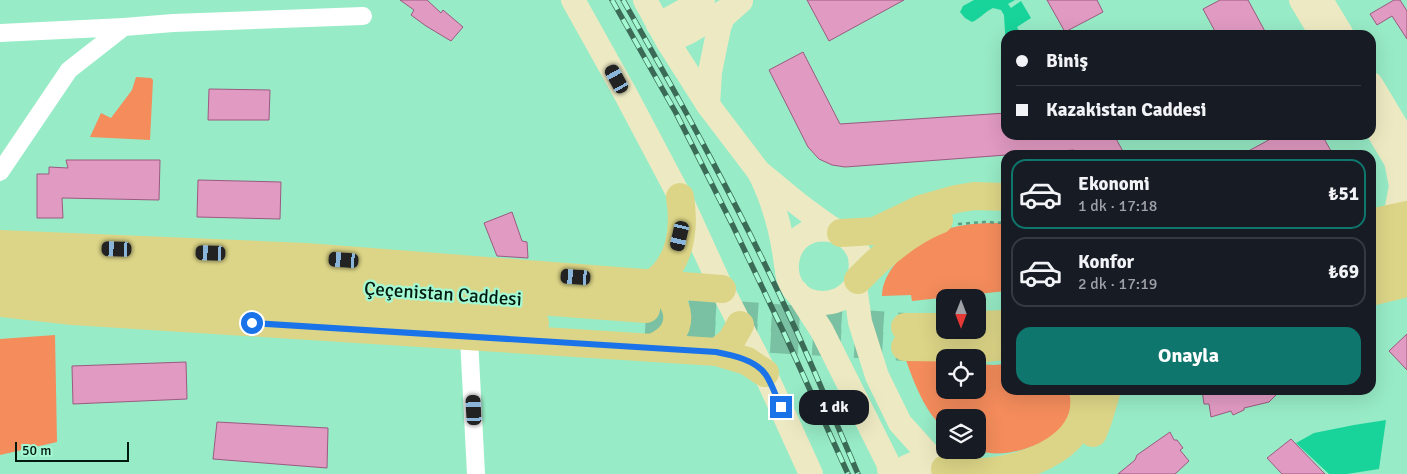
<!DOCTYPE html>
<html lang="tr">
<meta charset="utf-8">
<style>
:root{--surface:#171b24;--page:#242831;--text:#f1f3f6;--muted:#9ea1a6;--line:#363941;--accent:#0f766e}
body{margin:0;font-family:Signika,sans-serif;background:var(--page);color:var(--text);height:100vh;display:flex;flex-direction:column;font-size:19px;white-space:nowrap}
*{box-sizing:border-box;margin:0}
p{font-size:16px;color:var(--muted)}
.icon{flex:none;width:28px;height:28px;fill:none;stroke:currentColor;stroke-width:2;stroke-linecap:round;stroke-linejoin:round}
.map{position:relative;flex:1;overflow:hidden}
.details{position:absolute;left:1001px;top:150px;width:375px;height:245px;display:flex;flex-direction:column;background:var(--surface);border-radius:15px;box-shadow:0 5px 20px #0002}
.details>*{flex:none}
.guide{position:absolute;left:1001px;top:30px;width:375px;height:110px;border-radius:15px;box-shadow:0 5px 20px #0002;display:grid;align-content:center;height:110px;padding:0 15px;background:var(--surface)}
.needle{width:32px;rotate:180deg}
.fabs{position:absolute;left:936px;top:289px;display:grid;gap:10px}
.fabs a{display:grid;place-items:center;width:50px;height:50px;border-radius:10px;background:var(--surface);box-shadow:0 5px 20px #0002;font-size:25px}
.scale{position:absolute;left:15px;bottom:12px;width:114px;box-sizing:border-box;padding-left:5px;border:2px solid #011a10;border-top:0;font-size:14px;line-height:18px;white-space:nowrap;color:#011a10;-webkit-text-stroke:4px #a4f9d3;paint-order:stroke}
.end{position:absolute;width:22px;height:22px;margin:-11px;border:6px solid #1a73e8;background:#fff;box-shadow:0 0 0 2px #fff}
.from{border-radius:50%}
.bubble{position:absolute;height:35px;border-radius:15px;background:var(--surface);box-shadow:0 5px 20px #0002;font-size:16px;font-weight:700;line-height:35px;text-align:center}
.car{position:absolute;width:15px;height:30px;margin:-15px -8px;border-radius:6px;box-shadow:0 0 4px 1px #0007;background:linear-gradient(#222 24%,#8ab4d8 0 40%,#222 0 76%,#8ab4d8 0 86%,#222 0)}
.guide b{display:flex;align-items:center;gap:18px;height:48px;font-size:19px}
.guide b+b{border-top:1px solid var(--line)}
.guide i{width:12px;height:12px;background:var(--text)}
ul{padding:9px 0 0;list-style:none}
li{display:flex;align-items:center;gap:15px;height:70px;margin:0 10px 8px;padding:0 5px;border:2px solid var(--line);border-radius:15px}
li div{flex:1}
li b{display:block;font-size:19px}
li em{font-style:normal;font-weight:700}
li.on{border-color:var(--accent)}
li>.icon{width:45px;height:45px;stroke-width:1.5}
.primary-button{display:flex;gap:10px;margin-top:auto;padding:10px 15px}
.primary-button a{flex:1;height:58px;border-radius:15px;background:var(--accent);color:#fff;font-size:20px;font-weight:700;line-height:58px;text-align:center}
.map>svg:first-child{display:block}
.green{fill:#f48c5c}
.water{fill:#18d49b}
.building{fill:#e19ac2;stroke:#9b5a80}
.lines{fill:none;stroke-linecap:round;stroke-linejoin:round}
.primary-tunnel{stroke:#79c1a2;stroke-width:28;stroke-dasharray:28 14;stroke-linecap:butt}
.path{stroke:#5f9d82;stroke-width:2.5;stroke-dasharray:4 4;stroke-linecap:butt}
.street{stroke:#fff;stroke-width:18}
.secondary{stroke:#edeac3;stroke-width:24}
.primary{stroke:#dcd587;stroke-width:28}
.rail-casing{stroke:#3b6b57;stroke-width:5.5}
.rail{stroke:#a4f9d3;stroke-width:4;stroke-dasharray:11;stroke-linecap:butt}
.route{stroke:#1a73e8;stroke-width:6}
.labels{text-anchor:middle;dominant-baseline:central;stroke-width:4.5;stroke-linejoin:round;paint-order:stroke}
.street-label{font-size:19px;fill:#011a10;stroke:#a4f9d3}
</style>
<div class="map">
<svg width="1407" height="474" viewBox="0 0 1407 474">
<rect width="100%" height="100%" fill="#97ebc6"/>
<g class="green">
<path d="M136,77L151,78L153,80L150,140L90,137L101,113L111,118L132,90Z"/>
<path d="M1006,223V291L912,301L911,295L882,296C882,283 889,271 897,262C928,227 962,222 1006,223Z"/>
<path d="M55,335L57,442L0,455V339Z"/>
<path d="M906,360H945V390H978V364L994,365L1006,364V390H1084L1073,428C1041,443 1011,461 975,450H978V418H945V429C926,414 914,383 906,360Z"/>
</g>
<g class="water">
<path d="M974,0H1015L1008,4L1011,8L1021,1L1031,18L1017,27L1021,35H1006V48L1004,15L1001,10L993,8C984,12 980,19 972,22L965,18L960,12L963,6Z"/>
<path d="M1386,420L1379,469L1347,474H1329L1296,443L1314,433L1354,425Z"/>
</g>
<g class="building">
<path d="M400,0H427L441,13L443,10L463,27L451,41L426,26L411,15L414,10Z"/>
<path d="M807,0H904L829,41Z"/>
<path d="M1047,0H1097L1103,12L1065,32Z"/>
<path d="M1220,0H1248L1267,35H1217L1203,9Z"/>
<path d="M1394,0H1400L1407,11V39L1392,16L1377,25L1370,14Z"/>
<path d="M803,52L840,124L1006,113V135H1114L1125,155H1076L1074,150L845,167L832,165L819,159L808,147L769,70Z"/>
<path d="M209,89L270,90L269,120H208Z"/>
<path d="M1278,135H1322L1331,151L1323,155H1241Z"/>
<path d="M66,160H160L159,200L62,198L63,218H37V174H49V167L68,168Z"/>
<path d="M198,180L281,182L280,219L197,217Z"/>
<path d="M512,212L522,241L527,242L528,258L497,256L484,223Z"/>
<path d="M1407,334V370L1389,351Z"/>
<path d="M186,362L187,399L73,404L72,366Z"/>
<path d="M1202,390H1281L1269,402L1244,408V410L1233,415L1231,411L1211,417L1209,404H1204Z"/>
<path d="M217,422L328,428L327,468L213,459Z"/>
<path d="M1170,432L1174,440H1177L1183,448L1180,450L1189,461L1175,474H1118L1135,460L1137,455Z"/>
<path d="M1291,439L1325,474H1282L1267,458Z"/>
</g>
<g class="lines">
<g class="primary-tunnel">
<path d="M646,309L905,327"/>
<path d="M645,331L905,347"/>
</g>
<path class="path" d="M958,224L984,222L1006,223"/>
<g class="street">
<path d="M0,33L124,27"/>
<path d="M0,172L69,70L124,27L173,23L363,16"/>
<path d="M469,338L476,474"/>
</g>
<g class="secondary">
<path d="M573,0L625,93L680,197L722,289L765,373L811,474"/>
<path d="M645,0L668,42L708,105L759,172"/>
<path d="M1301,0L1322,35"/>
<path d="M1321,0L1342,35"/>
<path d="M658,25L703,0"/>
<path d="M668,42L689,32L730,8"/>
<path d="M1371,84L1407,144"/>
<path d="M708,105L710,72L719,28L723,17L741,1"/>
<path d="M1371,119L1396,161L1401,186L1395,217"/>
<path d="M786,265C782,231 774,202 759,172C777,186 794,202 813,215C820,220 827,226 835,230C839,233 844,234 848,238C853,242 857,248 859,253C863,267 860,282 850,292C842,300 832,303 822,303C769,301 778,217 835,231"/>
<path d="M855,286L860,322L877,376L900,423L937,464"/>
<path d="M797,292L822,331L888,463L890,474"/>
<path d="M898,474C910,461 929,458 944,468"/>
</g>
<g class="primary">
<path d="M1371,223L1407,215"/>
<path d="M841,233L875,231L921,209L956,199L974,196L1006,197"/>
<path d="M0,244L306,257L722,289"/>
<path d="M1371,247L1407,238"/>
<path d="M0,264L308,284L646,309"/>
<path d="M1371,269L1407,259"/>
<path d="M858,280C881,256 908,232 939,220"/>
<path d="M0,285L56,287L535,323"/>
<path d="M1371,292L1407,283"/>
<path d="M0,303L73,311L717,352L747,361L765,373"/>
<path d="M978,325L1006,324"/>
<path d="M905,327H945"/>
<path d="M905,347L985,348L1006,346"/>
<path d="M652,348C688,333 683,301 653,283C681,264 685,228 680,197"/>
<path d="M717,352L731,341L740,325"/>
<path d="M1093,433L1098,420L1107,390"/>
<path d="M945,469C958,470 971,473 984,472C1027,469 1095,445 1083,390"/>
</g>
<g class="rail-casing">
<g id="rail">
<path d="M612,0L676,113L733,226L785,335L848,474"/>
<path d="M623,0C684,107 744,216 795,328C817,376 837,425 858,474"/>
</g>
</g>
<use href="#rail" class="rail"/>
</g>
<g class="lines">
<path class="route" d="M252,323L716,352C732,355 756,360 766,375C772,384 776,397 781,407"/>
</g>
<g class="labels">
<g class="street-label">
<text transform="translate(443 294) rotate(4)">Çeçenistan Caddesi</text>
</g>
</g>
</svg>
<div class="fabs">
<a><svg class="needle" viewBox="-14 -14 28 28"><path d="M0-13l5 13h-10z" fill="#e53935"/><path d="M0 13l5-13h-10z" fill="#9ea1a6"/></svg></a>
<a><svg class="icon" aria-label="locate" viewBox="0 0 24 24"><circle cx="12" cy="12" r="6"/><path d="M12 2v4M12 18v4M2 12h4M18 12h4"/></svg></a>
<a><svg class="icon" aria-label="layers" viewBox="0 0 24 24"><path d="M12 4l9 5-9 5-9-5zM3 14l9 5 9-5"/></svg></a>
</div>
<div class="scale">50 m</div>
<i class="end from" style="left:252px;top:323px"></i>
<i class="end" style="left:781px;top:407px"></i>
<div class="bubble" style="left:799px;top:390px;width:70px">1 dk</div>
<i class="car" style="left:617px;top:79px;rotate:331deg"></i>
<i class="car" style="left:680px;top:236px;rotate:193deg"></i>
<i class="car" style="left:117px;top:249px;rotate:272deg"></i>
<i class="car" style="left:211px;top:253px;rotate:272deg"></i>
<i class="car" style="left:344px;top:260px;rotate:274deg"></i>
<i class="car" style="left:576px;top:277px;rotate:274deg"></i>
<i class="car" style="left:474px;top:410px;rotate:357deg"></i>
<div class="guide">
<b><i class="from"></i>Biniş</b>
<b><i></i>Kazakistan Caddesi</b>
</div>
<section class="details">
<ul>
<li class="on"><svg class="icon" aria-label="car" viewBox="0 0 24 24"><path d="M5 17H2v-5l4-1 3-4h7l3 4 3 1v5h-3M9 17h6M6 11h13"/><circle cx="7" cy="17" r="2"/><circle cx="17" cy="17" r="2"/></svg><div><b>Ekonomi</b><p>1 dk · 17:18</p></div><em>₺51</em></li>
<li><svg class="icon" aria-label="car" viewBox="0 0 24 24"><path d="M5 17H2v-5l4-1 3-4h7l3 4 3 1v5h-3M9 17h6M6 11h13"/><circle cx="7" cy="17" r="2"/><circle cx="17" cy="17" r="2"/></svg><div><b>Konfor</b><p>2 dk · 17:19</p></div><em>₺69</em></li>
</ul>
<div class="primary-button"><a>Onayla</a></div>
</section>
</div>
